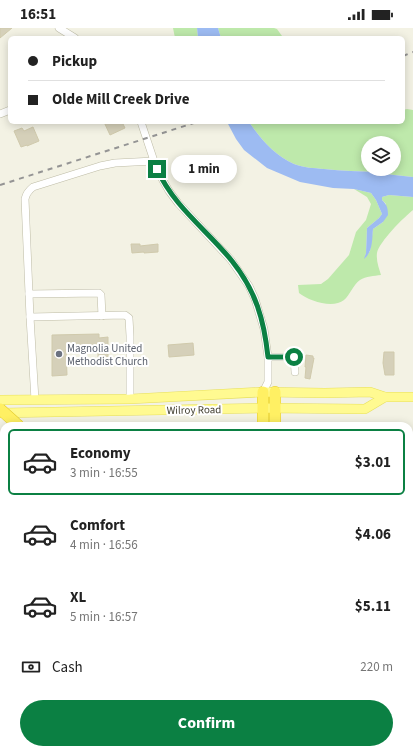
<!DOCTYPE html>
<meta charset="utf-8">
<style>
:root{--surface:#fff;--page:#f6f6f6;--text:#222;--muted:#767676;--line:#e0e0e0;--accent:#0b8043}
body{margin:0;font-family:"Source Sans 3",sans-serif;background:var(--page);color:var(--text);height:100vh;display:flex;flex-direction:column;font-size:15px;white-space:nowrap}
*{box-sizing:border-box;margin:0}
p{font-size:13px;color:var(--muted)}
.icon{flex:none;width:22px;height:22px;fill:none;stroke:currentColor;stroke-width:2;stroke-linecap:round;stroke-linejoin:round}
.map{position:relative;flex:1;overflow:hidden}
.side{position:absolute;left:0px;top:394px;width:413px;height:332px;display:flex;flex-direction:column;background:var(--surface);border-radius:12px 12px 0 0;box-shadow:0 2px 10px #0003}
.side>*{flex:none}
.top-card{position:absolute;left:8px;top:8px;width:397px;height:88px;border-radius:6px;box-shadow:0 2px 10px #0003;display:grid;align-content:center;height:88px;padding:0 20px;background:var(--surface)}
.tools{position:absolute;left:361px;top:108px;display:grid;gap:8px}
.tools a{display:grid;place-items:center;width:40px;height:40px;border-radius:50%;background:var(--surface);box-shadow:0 2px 10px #0003;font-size:20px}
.end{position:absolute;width:18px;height:18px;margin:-9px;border:5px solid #0b8043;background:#fff;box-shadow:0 0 0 2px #fff}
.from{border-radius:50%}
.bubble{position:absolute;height:28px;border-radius:14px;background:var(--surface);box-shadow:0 2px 10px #0003;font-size:13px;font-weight:700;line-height:28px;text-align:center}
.top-card b{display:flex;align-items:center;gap:14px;height:38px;font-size:15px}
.top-card b+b{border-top:1px solid var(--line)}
.top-card i{width:10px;height:10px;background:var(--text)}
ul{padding:7px 0 0;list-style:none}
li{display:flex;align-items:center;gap:12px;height:66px;margin:0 8px 6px;padding:0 12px;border:2px solid transparent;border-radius:6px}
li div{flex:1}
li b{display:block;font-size:15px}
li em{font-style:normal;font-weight:700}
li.current{border-color:var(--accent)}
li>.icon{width:36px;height:36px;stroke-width:1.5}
.pay{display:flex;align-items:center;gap:10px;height:44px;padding:0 20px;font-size:15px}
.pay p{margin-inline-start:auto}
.cta{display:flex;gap:8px;margin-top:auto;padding:8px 20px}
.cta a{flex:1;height:46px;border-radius:24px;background:var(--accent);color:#fff;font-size:16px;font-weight:700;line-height:46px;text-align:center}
.status{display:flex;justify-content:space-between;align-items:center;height:28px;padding:0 20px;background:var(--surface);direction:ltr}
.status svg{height:11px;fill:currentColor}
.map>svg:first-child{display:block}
.green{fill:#bee9ab}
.water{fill:#9dbbf2}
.building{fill:#d5d0b9;stroke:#d0caac}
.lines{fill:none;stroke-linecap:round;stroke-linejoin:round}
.minor-casing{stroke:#bebca6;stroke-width:8}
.major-casing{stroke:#e7df5d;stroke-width:10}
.highway-casing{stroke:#e3cb2e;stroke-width:12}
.minor{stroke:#fff;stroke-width:7}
.major{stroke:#fffa91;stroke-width:9}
.highway{stroke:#fff063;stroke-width:11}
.rail{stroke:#949494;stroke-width:2;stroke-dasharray:5 5;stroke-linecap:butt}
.highway-bridge-casing{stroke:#e3cb2e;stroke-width:12;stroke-linecap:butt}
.highway-bridge{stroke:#fff063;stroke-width:11}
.route{stroke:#0b8043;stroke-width:5}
.worship-dot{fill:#6b7280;stroke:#fff;stroke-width:1.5}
.labels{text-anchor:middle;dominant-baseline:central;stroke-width:4;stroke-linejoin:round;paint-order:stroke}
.worship-label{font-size:11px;fill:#5b616d;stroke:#fff;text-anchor:start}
.street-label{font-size:11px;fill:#454234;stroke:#fff}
</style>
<div class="status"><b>16:51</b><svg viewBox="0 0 49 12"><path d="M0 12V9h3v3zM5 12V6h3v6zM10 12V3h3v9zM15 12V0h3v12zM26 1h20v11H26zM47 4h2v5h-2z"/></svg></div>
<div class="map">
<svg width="413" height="726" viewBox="0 0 413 726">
<rect width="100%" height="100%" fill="#f3f2e4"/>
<g class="green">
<path d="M173,0H197L198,10H175Z"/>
<path d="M218,0H274L277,1L282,8L280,10H221Z"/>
<path d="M407,81L413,82V149L385,146L384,142V141H394V115H368V141H380V143L377,144C360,143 342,143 324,141C314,140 304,140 294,136C275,128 260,110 249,94H403V82Z"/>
<path d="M354,161L371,165L376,172L382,186L379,190L367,200L366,225L365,230L370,223L373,201L383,194L386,176L382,172V169L389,167L413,169V182C404,189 379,214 377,225C376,233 379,240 381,247C374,248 366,248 360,252C353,257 350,267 344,272C333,281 309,273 299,265L298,257L321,256L328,251L349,227L356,204L366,192L371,176L367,169Z"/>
<path d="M2,625L4,633V722H45L50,726H0V627Z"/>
<path d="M106,722H142L141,726H103Z"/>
</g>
<g class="water">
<path d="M197,0H218L221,10H198Z"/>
<path d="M227,94H249C260,110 275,128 294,136C304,140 314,140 324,141C342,143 360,143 377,144L380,143V141H384V142L385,146L413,149V169L389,167L382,169V172C387,177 388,180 388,187L383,194L373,201C372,211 373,224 364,231L366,225L367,200L379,190L382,186L376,172L371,165L354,161L333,160L300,154L267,140L244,122L236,111Z"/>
<path d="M413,501V578L409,567V506Z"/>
</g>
<g class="building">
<path d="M0,0H12L0,10Z"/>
<path d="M104,94H122L125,100L110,107Z"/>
<path d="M33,99L39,113L27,118V117L21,119L14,103L22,100L24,103Z"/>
<path d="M131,216H140V218L158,216V224L144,225V224L132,225Z"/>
<path d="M99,306V310L108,309V332H98V320L66,321L67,347L52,348V307Z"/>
<path d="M193,315L194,327L169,329L168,317Z"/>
<path d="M384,324H394V347H385L383,335Z"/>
<path d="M306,327L313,328V330H314L310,351L305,350L306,339H305Z"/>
</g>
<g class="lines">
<g class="minor-casing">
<g id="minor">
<path d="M59,0L75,10"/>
<path d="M0,86L10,82"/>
<path d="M141,94L154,133L161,149L169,163L178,175L231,232L249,258L255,271L264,301L268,329V354L263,364"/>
<path d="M29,266L99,265L101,267L102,288"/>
<path d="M30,289L125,287L129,290L130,308V371"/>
<path d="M268,329H294L295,344"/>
<path d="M35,372L30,289L25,171C26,166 28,163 33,159L100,138L115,135L154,133"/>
</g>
</g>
<g class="major-casing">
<g id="major">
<path d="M0,372L130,371L263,364L325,365L370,364L385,369H413"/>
<path d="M1,385L263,380L365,381L385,369"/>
</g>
</g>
<g class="highway-casing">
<g id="highway">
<path d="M263,364V398"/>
<path d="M275,364V398"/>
<path d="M0,427L4,432"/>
<path d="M0,583H4"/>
<path d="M0,606L4,607"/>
<path d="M302,722L306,726"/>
<path d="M312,722L316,726"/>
<path d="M352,722L356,726"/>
</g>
</g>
<use href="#minor" class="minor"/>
<use href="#major" class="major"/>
<use href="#highway" class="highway"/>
<g class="rail">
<path d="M403,28L413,24"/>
<path d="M0,157L197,94"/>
</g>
<g class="highway-bridge-casing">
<path id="highway-bridge" d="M0,381L19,398"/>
</g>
<use href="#highway-bridge" class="highway-bridge"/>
</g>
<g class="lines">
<path class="route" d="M157,141C174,179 207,202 232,233C256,263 264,292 268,329H294"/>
</g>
<circle class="worship-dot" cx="59" cy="326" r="4"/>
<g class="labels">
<g class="worship-label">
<text x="67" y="320">Magnolia United<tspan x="67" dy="13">Methodist Church</tspan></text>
</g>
<g class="street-label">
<text transform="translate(194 382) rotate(-1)">Wilroy Road</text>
</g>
</g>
</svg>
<div class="tools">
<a><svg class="icon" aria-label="layers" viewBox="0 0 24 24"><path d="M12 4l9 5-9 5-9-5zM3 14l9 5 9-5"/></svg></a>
</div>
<i class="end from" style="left:294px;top:329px"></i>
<i class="end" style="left:157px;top:141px"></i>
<div class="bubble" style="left:171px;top:127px;width:66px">1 min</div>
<div class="top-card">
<b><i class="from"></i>Pickup</b>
<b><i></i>Olde Mill Creek Drive</b>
</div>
<section class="side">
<ul>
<li class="current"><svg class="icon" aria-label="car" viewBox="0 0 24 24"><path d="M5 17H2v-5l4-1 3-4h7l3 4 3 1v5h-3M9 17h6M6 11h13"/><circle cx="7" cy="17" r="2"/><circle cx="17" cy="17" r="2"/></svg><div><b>Economy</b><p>3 min · 16:55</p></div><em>$3.01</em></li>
<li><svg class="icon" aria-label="car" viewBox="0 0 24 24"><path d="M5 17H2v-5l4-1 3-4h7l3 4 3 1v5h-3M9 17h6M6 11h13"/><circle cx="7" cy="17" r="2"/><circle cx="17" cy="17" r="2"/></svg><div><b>Comfort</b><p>4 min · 16:56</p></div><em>$4.06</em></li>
<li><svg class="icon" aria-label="car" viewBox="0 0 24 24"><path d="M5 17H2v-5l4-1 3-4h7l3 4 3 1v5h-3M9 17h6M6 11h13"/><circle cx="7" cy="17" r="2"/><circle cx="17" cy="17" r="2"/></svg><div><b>XL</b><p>5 min · 16:57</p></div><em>$5.11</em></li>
</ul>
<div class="pay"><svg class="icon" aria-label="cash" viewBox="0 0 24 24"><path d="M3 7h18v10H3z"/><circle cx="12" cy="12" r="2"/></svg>Cash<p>220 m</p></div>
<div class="cta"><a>Confirm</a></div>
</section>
</div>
